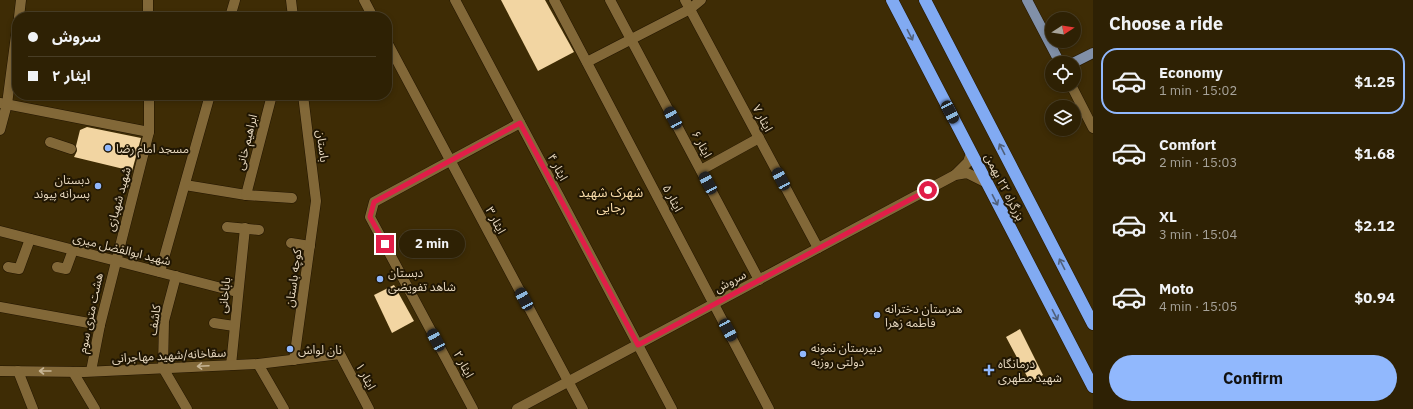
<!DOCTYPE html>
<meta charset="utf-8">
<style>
:root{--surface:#2e2104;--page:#36290e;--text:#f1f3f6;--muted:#a7a39a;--line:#493e26;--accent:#91b8fd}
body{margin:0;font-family:"IBM Plex Sans","Noto Sans Arabic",sans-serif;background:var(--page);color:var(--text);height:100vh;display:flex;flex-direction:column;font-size:15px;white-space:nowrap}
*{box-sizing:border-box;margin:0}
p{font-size:13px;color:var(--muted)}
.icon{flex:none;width:22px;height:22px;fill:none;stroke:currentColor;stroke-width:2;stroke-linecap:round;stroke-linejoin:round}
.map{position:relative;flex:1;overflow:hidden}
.drawer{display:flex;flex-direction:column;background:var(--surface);width:320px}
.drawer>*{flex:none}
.banner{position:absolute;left:12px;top:12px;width:380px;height:88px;border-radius:16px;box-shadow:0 2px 6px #0003,0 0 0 1px var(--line);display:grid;align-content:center;height:88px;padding:0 16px;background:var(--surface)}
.needle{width:26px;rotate:78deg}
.fabs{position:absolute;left:1045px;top:12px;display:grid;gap:8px}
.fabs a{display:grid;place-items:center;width:36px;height:36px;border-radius:50%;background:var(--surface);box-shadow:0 2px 6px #0003,0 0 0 1px var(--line);font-size:20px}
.end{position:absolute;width:18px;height:18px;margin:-9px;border:5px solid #e11d48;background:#fff;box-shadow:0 0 0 2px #fff}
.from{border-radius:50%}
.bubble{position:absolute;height:28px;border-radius:14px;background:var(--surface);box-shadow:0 2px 6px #0003,0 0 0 1px var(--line);font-size:13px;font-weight:700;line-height:28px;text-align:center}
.car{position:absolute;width:12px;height:24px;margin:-12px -6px;border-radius:5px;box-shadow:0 0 3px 1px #0007;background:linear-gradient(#222 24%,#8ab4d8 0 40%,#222 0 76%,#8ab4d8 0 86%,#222 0)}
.banner b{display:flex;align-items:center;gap:14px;height:38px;font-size:15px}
.banner b+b{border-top:1px solid var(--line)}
.banner i{width:10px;height:10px;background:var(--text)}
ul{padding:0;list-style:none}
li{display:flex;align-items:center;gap:12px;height:66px;margin:0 8px 6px;padding:0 8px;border:2px solid transparent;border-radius:16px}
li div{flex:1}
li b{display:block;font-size:15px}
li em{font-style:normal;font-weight:700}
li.on{border-color:var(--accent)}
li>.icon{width:36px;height:36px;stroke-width:1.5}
h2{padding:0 16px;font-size:18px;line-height:48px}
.button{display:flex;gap:8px;margin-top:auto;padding:8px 16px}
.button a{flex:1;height:46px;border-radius:24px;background:var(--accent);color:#111;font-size:16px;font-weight:700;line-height:46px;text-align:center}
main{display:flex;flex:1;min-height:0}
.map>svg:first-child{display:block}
.building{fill:#f2d5a2}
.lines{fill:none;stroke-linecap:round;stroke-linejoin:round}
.minor-casing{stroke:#221500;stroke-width:11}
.major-casing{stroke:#221500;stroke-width:11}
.highway-casing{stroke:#221500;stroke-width:13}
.minor{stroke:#826838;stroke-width:10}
.major{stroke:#8190a8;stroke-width:10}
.highway{stroke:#81aaf2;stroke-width:12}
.oneway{stroke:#50607a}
.oneway2{stroke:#c7b595}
.route{stroke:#e11d48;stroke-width:5}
.poi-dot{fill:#91b8fd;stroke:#201603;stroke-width:1.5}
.labels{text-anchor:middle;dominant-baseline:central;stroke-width:4;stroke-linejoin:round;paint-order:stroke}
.street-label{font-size:12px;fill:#e5d6bd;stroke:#201603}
.poi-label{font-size:12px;fill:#e5d6bd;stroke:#201603;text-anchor:start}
.neighbourhood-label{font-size:13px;fill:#fbdeab;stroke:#201603}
</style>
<main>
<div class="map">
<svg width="1093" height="409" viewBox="0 0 1093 409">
<rect width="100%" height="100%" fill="#3e2c05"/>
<g class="building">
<path d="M501,0H545L574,52L538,71Z"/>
<path d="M87,127L141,138L132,171L74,157L77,151L76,146L80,130Z"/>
<path d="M394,285L414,321L392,333L374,295Z"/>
<path d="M1020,329L1043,375L1030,382L1006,337Z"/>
</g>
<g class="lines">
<g class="minor-casing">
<g id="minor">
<path d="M148,0V17"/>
<path d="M291,0L293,17"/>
<path d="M364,0L373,17"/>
<path d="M455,0L672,409"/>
<path d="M554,0L769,409"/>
<path d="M610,0L759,280"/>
<path d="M685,0L818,248"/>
<path d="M19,17L21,0"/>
<path d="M230,17L235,0"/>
<path d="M387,42L583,409"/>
<path d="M587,62L690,9L701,0"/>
<path d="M1071,85L1093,128"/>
<path d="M0,103L149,132"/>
<path d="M0,130L7,104L17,28"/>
<path d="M50,142L71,149"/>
<path d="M701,170L759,138"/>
<path d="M955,175L968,162L971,153"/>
<path d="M185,185L246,195L292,198"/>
<path d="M246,195L272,95"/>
<path d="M227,227L259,230"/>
<path d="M0,231L237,292"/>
<path d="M291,243L310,246"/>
<path d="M8,267L19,269L30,239"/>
<path d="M57,267L66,269L73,250"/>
<path d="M160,272L210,95"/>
<path d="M176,276L164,321L163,368L187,409"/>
<path d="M0,307L100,325"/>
<path d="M214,323L234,326"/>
<path d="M294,360L316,201L303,95"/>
<path d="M258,364L284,409"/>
<path d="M231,365L245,228"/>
<path d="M0,371L84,372L258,364L340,354L369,409"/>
<path d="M18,371L33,409"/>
<path d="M91,371L100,325L149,132V95"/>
<path d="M73,372L95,409"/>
<path d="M473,409L370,217L374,202L520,123"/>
<path d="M517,409L955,175L967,173L987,183"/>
</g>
</g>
<g class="major-casing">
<g id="major">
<path d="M1027,0L1060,63"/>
<path d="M1073,63L1093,53"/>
</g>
</g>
<g class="highway-casing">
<g id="highway">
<path d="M892,0L1093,387"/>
<path d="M925,0L1093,324"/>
</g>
</g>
<use href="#minor" class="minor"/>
<use href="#major" class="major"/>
<use href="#highway" class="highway"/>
</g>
<defs><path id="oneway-shaft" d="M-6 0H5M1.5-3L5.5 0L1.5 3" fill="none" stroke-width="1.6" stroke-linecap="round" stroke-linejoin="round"/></defs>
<g class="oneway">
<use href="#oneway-shaft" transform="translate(910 35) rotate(63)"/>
<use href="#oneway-shaft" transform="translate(1002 149) rotate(-117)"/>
<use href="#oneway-shaft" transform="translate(995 200) rotate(63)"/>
<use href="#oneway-shaft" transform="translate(1062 264) rotate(-117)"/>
<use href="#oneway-shaft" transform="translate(1055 315) rotate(63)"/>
</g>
<g class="oneway2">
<use href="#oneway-shaft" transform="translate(203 366) rotate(177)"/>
<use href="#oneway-shaft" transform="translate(45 371) rotate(-180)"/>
</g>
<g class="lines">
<path class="route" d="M385,244L370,217L374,202L520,123L638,345L928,190"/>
</g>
<g class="poi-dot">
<circle cx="108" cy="148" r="4"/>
<circle cx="98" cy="186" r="4"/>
<circle cx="380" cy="279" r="4"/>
<circle cx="877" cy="315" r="4"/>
<circle cx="290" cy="349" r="4"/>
<circle cx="803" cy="354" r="4"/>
<path d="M987 364h4v4h4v4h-4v4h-4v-4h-4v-4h4z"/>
</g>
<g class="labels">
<g class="street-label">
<text transform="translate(763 118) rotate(62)">ایثار ۷</text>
<text transform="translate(246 142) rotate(-76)">ابراهیم خانی</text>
<text transform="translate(702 144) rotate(62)">ایثار ۶</text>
<text transform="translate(323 146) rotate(83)">باستان</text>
<text transform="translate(558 167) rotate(62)">ایثار ۴</text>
<text transform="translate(1005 187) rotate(63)">بزرگراه ۲۲ بهمن</text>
<text transform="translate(673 198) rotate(62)">ایثار ۵</text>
<text transform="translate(118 199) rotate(-75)">شهید شهبازی</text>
<text transform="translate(496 220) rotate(62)">ایثار ۳</text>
<text transform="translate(122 249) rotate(14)">شهید ابوالفضل میری</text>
<text transform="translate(293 278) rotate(-82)">کوچه باستان</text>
<text transform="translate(730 281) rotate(-28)">سروش</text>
<text transform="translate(224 295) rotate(-84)">باباخانی</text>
<text transform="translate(90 313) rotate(-78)">هشت متری سوم</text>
<text transform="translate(154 320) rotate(-82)">کاشف</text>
<text transform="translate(169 355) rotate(-3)">سقاخانه/شهید مهاجرانی</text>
<text transform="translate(464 364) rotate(62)">ایثار ۲</text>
<text transform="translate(366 376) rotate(62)">ایثار ۱</text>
</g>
<g class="poi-label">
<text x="116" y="148">مسجد امام رضا</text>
<text x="90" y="179" text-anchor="end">دبستان<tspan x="90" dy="14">پسرانه پیوند</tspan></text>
<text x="388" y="272">دبستان<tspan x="388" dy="14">شاهد تفویضی</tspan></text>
<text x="885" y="308">هنرستان دخترانه<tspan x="885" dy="14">فاطمه زهرا</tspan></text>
<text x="811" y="347">دبیرستان نمونه<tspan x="811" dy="14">دولتی روزبه</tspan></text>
<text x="298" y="349">نان لواش</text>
<text x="998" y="363">درمانگاه<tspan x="998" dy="14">شهید مطهری</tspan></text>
</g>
<g class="neighbourhood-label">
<text x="611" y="192">شهرک شهید<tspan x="611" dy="15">رجایی</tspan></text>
</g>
</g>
</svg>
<div class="fabs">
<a><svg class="needle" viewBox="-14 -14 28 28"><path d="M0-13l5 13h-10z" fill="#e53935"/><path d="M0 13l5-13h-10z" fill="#a7a39a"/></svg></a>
<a><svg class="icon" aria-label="locate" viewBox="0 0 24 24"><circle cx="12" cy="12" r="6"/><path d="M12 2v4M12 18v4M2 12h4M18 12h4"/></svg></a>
<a><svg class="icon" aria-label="layers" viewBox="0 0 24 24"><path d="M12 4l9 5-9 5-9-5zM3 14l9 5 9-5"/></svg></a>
</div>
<i class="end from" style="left:928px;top:190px"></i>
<i class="end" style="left:385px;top:244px"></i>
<div class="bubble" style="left:399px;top:230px;width:66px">2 min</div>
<i class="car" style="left:950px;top:112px;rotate:153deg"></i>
<i class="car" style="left:673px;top:118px;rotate:332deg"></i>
<i class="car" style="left:781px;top:179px;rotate:332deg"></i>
<i class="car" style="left:708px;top:183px;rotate:332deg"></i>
<i class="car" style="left:524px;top:299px;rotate:332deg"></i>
<i class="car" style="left:728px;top:330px;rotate:152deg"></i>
<i class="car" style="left:436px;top:340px;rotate:332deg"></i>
<div class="banner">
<b><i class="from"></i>سروش</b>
<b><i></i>ایثار ۲</b>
</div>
</div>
<section class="drawer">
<h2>Choose a ride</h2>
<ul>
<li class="on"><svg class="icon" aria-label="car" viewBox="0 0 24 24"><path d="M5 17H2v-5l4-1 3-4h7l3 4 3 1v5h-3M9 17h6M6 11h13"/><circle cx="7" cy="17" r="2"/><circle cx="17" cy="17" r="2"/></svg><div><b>Economy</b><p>1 min · 15:02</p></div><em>$1.25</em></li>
<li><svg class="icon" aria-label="car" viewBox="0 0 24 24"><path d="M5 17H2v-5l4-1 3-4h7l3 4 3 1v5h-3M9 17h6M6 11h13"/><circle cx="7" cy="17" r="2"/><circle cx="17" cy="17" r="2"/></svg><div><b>Comfort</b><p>2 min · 15:03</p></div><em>$1.68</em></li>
<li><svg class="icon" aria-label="car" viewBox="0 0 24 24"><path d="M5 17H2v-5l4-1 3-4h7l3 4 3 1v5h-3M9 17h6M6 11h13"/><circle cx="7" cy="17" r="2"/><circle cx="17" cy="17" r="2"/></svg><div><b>XL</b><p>3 min · 15:04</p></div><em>$2.12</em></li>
<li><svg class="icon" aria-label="car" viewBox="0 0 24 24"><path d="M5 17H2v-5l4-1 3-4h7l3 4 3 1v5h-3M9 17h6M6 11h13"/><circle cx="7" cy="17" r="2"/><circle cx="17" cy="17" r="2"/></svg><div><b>Moto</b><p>4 min · 15:05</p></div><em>$0.94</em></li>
</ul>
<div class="button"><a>Confirm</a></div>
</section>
</main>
